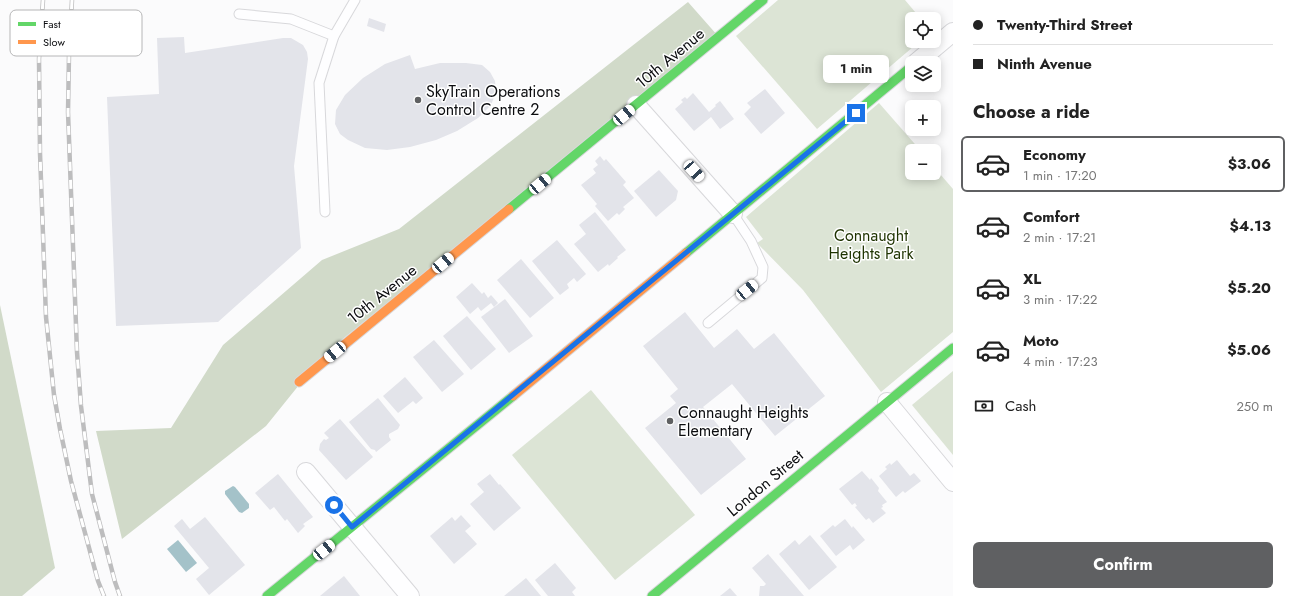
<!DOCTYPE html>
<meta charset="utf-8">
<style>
:root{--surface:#fff;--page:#f6f6f6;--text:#222;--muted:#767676;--line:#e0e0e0;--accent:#5f6062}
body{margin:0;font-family:Jost,sans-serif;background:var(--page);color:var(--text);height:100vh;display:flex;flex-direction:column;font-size:15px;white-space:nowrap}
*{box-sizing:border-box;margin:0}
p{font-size:13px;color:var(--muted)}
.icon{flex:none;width:22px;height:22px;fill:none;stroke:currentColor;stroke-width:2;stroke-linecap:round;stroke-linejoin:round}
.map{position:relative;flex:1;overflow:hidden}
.details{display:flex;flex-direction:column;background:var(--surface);width:340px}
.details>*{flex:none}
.banner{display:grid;align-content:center;height:88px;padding:0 20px;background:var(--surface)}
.tools{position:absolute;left:905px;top:12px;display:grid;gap:8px}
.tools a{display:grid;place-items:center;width:36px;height:36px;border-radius:6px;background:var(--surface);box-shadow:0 2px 10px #0003;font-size:20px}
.end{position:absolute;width:18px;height:18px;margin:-9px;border:5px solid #1a73e8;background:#fff;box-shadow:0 0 0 2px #fff}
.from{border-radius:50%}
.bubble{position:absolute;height:28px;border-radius:6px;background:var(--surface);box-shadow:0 2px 10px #0003;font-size:13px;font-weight:700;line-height:28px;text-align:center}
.car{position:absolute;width:12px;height:24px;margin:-12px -6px;border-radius:5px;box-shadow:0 0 3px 1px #0007;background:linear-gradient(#fff 24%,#345 0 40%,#fff 0 76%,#345 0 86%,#fff 0)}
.banner b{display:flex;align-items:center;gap:14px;height:38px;font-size:15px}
.banner b+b{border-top:1px solid var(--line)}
.banner i{width:10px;height:10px;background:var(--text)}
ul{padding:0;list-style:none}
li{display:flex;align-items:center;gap:12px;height:56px;margin:0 8px 6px;padding:0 12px;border:2px solid transparent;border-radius:6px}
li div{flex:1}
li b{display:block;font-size:15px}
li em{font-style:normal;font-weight:700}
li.active{border-color:var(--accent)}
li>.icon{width:36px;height:36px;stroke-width:1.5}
h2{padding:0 20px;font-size:18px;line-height:48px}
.pay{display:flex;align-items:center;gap:10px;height:44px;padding:0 20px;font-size:15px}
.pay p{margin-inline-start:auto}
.cta{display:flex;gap:8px;margin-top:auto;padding:8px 20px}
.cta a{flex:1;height:46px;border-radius:6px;background:var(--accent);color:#fff;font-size:16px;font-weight:700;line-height:46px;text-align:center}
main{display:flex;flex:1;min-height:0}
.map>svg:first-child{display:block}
.green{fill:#dce4d5}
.forest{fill:#d1dac9}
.water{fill:#a4c2c9}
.building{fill:#e3e4ea}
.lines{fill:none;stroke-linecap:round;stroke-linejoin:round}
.lane-casing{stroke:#d8d8db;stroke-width:11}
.street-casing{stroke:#d8d8db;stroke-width:20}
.fast-casing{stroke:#d8d8db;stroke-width:11}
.slow-casing{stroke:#d8d8db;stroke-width:11}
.lane{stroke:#fefeff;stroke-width:9}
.street{stroke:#fefeff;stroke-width:18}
.fast{stroke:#63d668;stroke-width:9}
.slow{stroke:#ff974d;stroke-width:9}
.rail-casing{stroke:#bdbdbe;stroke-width:4.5}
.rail{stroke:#fff;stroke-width:3;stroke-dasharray:9;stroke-linecap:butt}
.route{stroke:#1a73e8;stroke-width:5}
.poi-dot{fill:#5f6062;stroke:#fff;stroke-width:1.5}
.labels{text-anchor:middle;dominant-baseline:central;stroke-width:3;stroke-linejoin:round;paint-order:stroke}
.street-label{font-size:16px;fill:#0b0c0f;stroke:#fff}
.poi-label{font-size:16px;fill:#0b0c0f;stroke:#fff;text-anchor:start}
.park-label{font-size:16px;fill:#1e3301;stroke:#fff}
.key{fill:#fff;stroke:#b6b6b7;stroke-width:1}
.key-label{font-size:11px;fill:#0b0c0f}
</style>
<main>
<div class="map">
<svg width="953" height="596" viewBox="0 0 953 596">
<rect width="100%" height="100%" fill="#fbfbfc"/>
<g class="green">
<path d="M778,0H905L921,19H912V41H920L817,129L736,36Z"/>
<path d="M879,103L921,151H912V173H934V167L953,189V332L881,392L803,290L757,243L763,239L746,217Z"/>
<path d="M953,371V455L912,405Z"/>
<path d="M591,390L695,515L615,580L512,455Z"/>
</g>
<g class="forest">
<path d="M688,2L718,36L324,354L266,426L122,539L96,431L171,428L223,345L322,260L399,229Z"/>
<path d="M0,305L55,568L22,596H0Z"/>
</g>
<g class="water">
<path d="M233,486L235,487L249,504V508L242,513L239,512L225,494V491Z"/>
<path d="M178,540L197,563L186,572L167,549Z"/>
</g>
<g class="building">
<path d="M369,18L386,24L384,32L367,26Z"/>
<path d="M184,37L185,53L283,38H291L303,45L307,52L308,59L294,166L301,248L218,322L116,326L107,97L159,94L157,38Z"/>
<path d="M410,55L415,69L440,63H466L482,65L490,72L495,81L496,92L491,105L478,118L457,131L436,140L410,147L387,150L365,148L348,140L340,134L335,124L336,110L345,95L363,78L385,64Z"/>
<path d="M765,89L785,113L761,134L744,114L751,107L747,103Z"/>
<path d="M693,93L709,112L716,106L715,105L720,101L734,119L720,129L711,117L694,131L675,109L683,102L681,100L685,97L687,99Z"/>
<path d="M600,156L604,161L606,159L626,182L623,185L634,198L623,207L625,209L619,215L617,213L608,221L595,206L597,204L581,185L596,173L593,169L598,165L595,161Z"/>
<path d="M659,170L678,191L676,200L656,217L634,191Z"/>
<path d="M595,212L626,250L617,257L618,258L609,266L608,264L598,272L574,244L586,234L579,225Z"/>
<path d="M557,240L586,274L577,282L574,278L567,284L569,288L560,295L532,261Z"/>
<path d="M521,259L554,298L530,318L497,280Z"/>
<path d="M472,283L482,294L484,292L488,298L491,295L498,303L494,307L491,303L481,311L478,307L470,314L456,297Z"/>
<path d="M505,299L533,336L509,353L481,317Z"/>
<path d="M685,312L714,348L737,329L754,349L774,333L825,396L775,436L732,384L703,407L746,459L701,495L645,428L676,403L670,396L678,389L643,346Z"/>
<path d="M467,316L496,349L471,370L443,336Z"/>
<path d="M434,340L464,374L442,392L413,357Z"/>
<path d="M405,377L423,398L416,404L413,401L398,413L383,396Z"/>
<path d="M378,398L400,425L398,429L389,434V437L391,440L376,452L375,450L371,449L349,422Z"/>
<path d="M340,419L373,457L346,480L319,450L320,444L324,439L326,440L329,438L324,433Z"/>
<path d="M897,460L910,476L914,473L921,481L905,493L903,491L896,497L879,476L887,469L885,467L890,463L891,465Z"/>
<path d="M862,471L870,480L871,478L879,488L878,491L887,502L882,505L883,507L881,508L886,513L873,523L869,518L866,520L855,507L857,506L855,503L852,505L839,489Z"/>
<path d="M278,474L313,517L303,524L305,526L298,533L287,519L285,521L274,507L270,510L255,493Z"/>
<path d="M490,474L499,485L500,484L521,508L494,531L470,504L484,492L477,484Z"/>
<path d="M461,515L471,526L465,531L477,544L454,564L430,536L452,517L455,521Z"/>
<path d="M205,517L245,565L209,595L196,579L209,568L174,526L182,519L190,529Z"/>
<path d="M845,519L852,528L853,526L865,540L853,550L850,545L836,556L820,536L833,525L835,527Z"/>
<path d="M810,535L837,567L809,590L779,554L795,540L799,545Z"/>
<path d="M768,554L804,596H759L760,586H764L766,584L752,568Z"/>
<path d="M555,563L576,588L572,592L575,596H548L535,580Z"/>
<path d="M344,576L360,596H320Z"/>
<path d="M526,578L541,596H504Z"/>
<path d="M730,588L737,596H720Z"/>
</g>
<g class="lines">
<g class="lane-casing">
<g id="lane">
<path d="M239,14L291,19L334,36"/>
<path d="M325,212L319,83L334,36L355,0"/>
<path d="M708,323L762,278L763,267L751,241L733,214"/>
</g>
</g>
<g class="street-casing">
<g id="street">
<path d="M916,63L953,32"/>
<path d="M636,105L733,214"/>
<path d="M887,402L953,482"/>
<path d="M306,472L410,596"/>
</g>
</g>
<g class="fast-casing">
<g id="fast">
<path d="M509,209L763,0"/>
<path d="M686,253L912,66"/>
<path d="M267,596L513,396"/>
<path d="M652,596L953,348"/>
</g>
</g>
<g class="slow-casing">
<g id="slow">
<path d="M299,382L509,209"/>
<path d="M513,396L686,253"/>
</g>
</g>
<use href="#lane" class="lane"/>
<use href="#street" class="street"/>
<use href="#fast" class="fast"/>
<use href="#slow" class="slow"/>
<g class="rail-casing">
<g id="rail">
<path d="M43,0L39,59L40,153L46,317L54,395L60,429L71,481L98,581L104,596"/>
<path d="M72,0L69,55L68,112L77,352L81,406L92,494L115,582L120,596"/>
</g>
</g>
<use href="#rail" class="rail"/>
</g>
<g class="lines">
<path class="route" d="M334,505L352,527L856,113"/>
</g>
<g class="poi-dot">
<circle cx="418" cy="100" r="4"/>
<circle cx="670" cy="421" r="4"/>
</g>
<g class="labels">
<g class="street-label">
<text transform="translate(670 58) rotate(-40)">10th Avenue</text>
<text transform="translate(382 294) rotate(-39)">10th Avenue</text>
<text transform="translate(765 483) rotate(-40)">London Street</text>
</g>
<g class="poi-label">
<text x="426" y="91">SkyTrain Operations<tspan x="426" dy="18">Control Centre 2</tspan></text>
<text x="678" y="412">Connaught Heights<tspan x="678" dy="18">Elementary</tspan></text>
</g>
<g class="park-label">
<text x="871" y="235">Connaught<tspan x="871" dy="18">Heights Park</tspan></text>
</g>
</g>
<rect x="10" y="10" width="132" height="46" rx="6" class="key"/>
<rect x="18" y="22" width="18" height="4" fill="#63d668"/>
<rect x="18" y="40" width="18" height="4" fill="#ff974d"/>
<g class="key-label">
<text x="43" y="28">Fast</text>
<text x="43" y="46">Slow</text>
</g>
</svg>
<div class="tools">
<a><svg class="icon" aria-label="locate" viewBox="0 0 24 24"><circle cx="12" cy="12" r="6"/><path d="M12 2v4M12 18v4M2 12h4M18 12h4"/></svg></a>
<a><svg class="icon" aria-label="layers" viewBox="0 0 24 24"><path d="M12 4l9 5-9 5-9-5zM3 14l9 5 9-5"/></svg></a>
<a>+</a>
<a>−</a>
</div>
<i class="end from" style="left:334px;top:505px"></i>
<i class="end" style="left:856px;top:113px"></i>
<div class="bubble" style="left:823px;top:55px;width:66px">1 min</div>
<i class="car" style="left:624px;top:115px;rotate:50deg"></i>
<i class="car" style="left:694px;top:171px;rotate:138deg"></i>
<i class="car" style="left:540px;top:184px;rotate:50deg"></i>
<i class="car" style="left:443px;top:263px;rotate:50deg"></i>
<i class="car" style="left:747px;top:290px;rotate:51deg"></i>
<i class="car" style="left:335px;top:352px;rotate:230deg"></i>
<i class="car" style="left:324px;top:550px;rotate:51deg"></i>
</div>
<section class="details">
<div class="banner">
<b><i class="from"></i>Twenty-Third Street</b>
<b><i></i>Ninth Avenue</b>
</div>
<h2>Choose a ride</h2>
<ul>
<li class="active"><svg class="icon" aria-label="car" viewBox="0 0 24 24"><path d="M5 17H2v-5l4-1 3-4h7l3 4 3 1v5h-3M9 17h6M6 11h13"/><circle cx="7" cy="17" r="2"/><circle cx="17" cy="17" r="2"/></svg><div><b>Economy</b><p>1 min · 17:20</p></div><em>$3.06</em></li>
<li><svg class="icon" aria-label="car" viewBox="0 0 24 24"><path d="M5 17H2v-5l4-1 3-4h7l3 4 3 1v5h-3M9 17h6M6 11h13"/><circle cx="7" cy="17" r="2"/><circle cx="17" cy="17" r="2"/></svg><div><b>Comfort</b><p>2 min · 17:21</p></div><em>$4.13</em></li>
<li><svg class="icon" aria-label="car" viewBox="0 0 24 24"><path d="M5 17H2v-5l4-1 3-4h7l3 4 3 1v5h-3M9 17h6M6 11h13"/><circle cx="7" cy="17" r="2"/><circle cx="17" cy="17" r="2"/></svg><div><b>XL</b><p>3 min · 17:22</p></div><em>$5.20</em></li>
<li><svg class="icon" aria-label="car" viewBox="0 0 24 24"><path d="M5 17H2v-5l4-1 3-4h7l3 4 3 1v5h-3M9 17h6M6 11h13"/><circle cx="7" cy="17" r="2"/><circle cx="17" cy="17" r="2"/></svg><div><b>Moto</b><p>4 min · 17:23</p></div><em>$5.06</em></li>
</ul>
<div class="pay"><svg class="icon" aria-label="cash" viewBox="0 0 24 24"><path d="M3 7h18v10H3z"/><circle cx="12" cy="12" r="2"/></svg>Cash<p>250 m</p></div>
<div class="cta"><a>Confirm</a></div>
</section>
</main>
